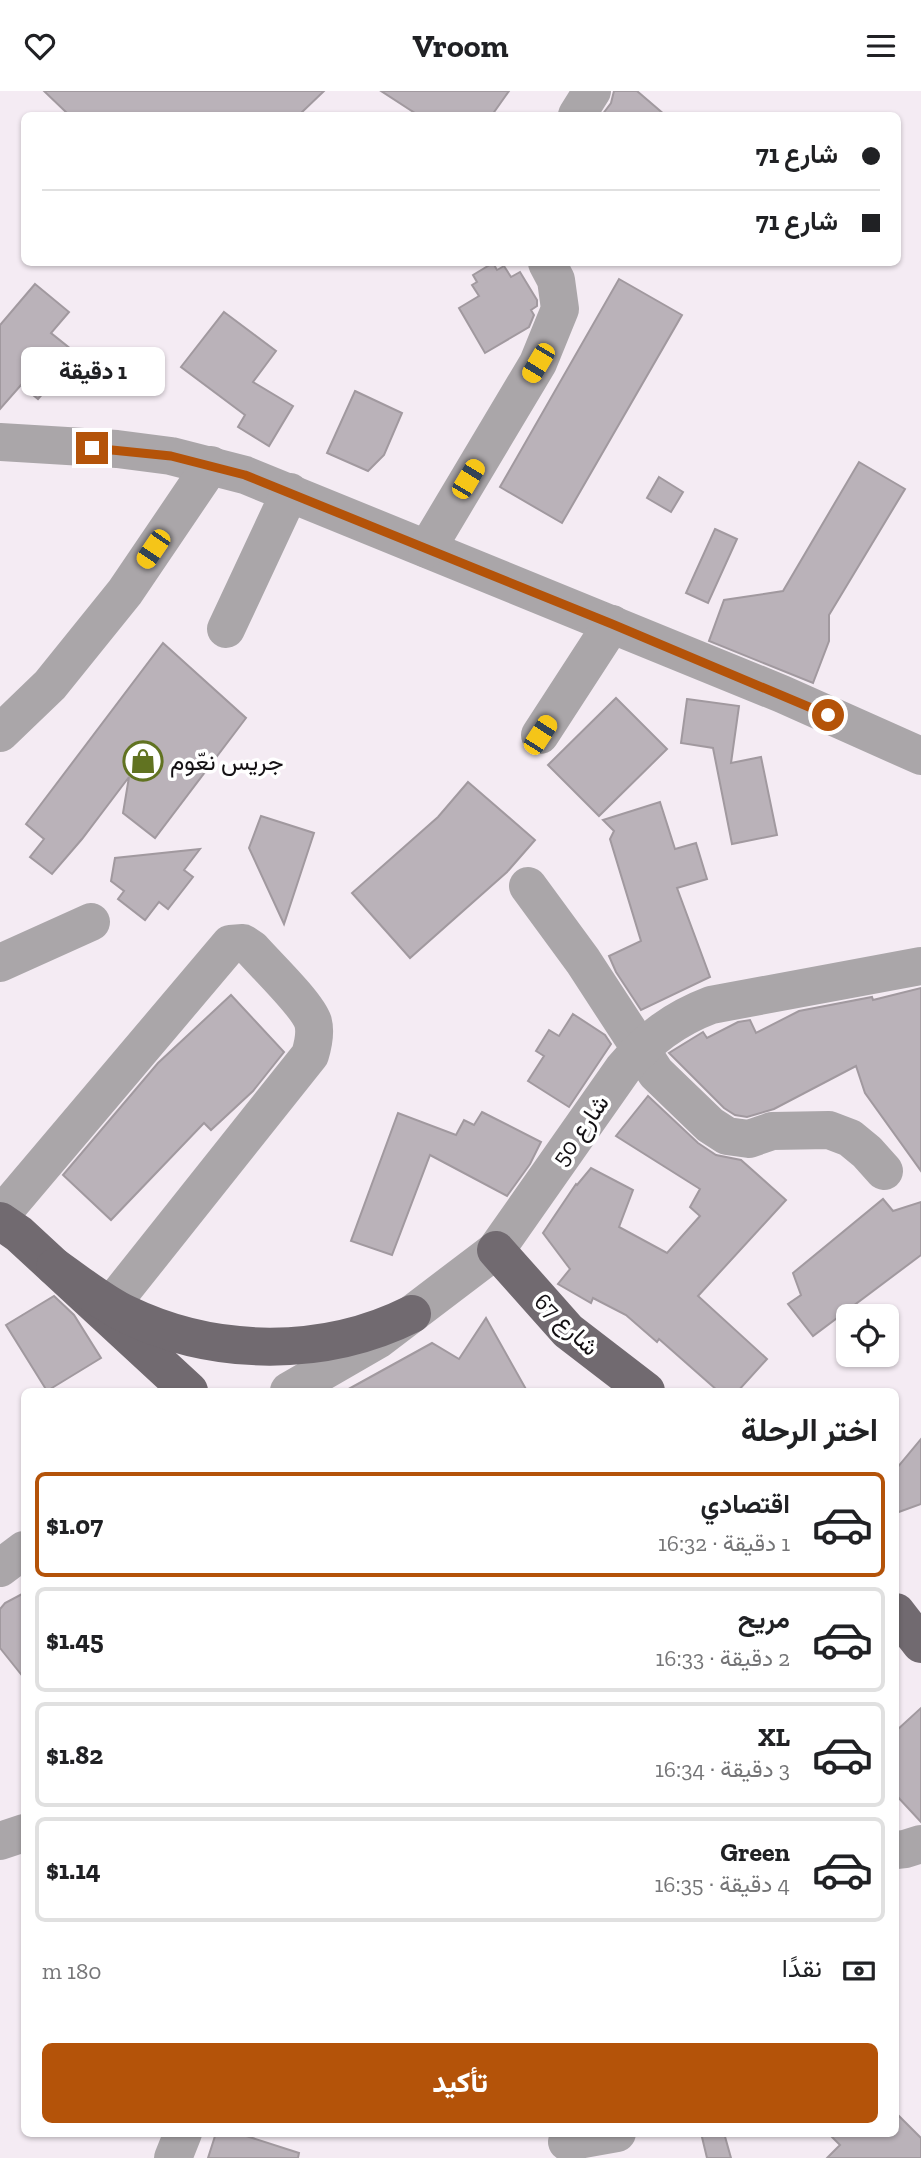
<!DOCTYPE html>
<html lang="ar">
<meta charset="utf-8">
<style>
:root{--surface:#fff;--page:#f6f6f6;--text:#202124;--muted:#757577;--line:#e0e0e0;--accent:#b45309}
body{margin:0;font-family:"Zilla Slab",Vazirmatn,serif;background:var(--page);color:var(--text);direction:rtl;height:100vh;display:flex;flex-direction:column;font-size:26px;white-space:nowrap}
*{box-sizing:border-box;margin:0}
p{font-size:23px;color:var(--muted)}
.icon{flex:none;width:38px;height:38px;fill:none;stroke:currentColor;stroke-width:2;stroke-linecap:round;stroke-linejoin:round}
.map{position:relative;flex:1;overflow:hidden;direction:ltr}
.side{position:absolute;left:21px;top:1297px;width:878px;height:749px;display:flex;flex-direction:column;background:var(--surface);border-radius:10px;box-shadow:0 2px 5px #0004;direction:rtl}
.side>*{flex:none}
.guide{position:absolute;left:21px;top:21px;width:880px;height:154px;border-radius:10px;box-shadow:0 2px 5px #0004;direction:rtl;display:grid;align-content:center;height:154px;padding:0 21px;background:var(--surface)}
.controls{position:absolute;left:836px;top:1213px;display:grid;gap:14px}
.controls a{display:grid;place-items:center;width:63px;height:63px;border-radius:10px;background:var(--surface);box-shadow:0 2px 5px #0004;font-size:35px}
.end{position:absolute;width:32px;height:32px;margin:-16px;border:9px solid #b45309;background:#fff;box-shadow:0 0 0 4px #fff}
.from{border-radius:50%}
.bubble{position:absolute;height:49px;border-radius:10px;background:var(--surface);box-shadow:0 2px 5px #0004;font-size:23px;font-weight:800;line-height:49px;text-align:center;direction:rtl}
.car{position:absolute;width:21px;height:42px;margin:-21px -10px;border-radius:9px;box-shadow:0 0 5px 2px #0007;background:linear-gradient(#f5c518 24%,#345 0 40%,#f5c518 0 76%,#345 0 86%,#f5c518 0)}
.guide b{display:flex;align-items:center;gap:24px;height:66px;font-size:26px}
.guide b+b{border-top:2px solid var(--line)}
.guide i{width:18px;height:18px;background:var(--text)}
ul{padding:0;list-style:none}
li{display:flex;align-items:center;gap:21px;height:105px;margin:0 14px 10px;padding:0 7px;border:4px solid var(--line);border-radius:10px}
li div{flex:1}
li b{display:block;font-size:26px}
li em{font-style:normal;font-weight:800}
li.on{border-color:var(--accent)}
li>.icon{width:63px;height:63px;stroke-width:1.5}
h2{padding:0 21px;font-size:32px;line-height:84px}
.pay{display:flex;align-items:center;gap:18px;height:77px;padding:0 21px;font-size:26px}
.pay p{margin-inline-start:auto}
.primary-button{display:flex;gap:14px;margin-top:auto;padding:14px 21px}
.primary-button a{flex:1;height:80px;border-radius:10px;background:var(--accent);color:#fff;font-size:28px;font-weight:800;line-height:80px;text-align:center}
header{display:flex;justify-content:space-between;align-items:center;height:91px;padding:0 21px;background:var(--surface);font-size:32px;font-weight:800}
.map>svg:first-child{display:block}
.building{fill:#bab2b9;stroke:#a1999f;stroke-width:2}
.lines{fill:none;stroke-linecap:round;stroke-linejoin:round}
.minor{stroke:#aaa6a9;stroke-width:38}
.major{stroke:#716a70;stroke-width:38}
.route{stroke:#b45309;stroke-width:9}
.labels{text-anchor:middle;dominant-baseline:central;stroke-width:7;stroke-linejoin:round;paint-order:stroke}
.poi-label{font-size:24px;fill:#141114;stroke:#fff;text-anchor:start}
.street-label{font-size:24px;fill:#141114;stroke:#fff}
</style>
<header><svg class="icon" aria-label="menu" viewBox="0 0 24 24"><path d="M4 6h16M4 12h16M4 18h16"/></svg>Vroom<svg class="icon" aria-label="heart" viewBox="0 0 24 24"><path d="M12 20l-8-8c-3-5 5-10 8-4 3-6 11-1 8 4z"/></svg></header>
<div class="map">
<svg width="921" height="2067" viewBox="0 0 921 2067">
<rect width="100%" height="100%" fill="#f4ebf3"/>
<g class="building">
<path d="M44,0H324L299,24H69Z"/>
<path d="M381,0H509L492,24H418Z"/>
<path d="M614,0H637L665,24H602L611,12Z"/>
<path d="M493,172L497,179L504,175L511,186L520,181L537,209V215L531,219L534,224L529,236L485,262L459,217L479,205L472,194L477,191L473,184Z"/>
<path d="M619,188L682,224L562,432L500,396Z"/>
<path d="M35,193L69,221L51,242L77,263L38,308L21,294L0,318V234Z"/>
<path d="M224,221L276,260L253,291L293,315L269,355L238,336L245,324L181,276Z"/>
<path d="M355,300L402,322L384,364L368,380L327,362Z"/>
<path d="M859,371L905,398L829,524V550L813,592L709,550L724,509L783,500Z"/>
<path d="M659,386L683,401L671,421L647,407Z"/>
<path d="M715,438L737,448L708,512L686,502Z"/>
<path d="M163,552L246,627L155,747L123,722L129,686L82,748L52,783L30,766L44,748L26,733Z"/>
<path d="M616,607L667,658L599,725L548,674Z"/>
<path d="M687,608L739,615L731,672L761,666L777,744L732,753L713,657L681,652Z"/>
<path d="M468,691L535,749L507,781L410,867L352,802L438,726Z"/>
<path d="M660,711L675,758L696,752L707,788L677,797L710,886L641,919L616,881L609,865L641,850L610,748L614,740L603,729Z"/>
<path d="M261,725L314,742L284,833L249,757Z"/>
<path d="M200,758L184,779L193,786L168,818L159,811L145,829L118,808L124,800L111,790L115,767Z"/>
<path d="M921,897V1080L865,1002L856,975L774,1018L747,1026L735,1024L724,1017L669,962L703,941L707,947L738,931L750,929L756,942L799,920L872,906L873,909Z"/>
<path d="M231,904L284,961L253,1000L211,1039L204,1032L111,1129L63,1084L158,972Z"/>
<path d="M573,923L605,944L611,953L569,1016L528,990L544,965L536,960L549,939L559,945Z"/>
<path d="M648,1005L698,1052L716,1064L741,1069L786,1109L698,1205L767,1268L738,1300H718L659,1248L657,1251L626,1224L593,1207L591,1212L558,1193L570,1178L543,1142L576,1093L577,1094L591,1077L633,1099L619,1136L667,1162L700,1125L690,1116L700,1098L616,1045Z"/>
<path d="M482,1021L541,1051L530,1073L507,1105L430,1064L392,1164L351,1150L398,1022L456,1044L464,1029L474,1034Z"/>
<path d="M883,1108L893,1120L921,1111V1164L813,1245L788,1213L801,1204L793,1182Z"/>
<path d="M54,1205L74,1224L101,1267L47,1300L6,1234Z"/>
<path d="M486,1227L527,1300H345L432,1252L459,1268Z"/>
<path d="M921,1348V1413L896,1422V1378Z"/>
<path d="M24,1502V1587L0,1557V1518L5,1512Z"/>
<path d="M921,1617V1731L896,1704V1640Z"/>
<path d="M896,2022L921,2047V2067H827L840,2054L828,2042H896Z"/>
<path d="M216,2042H237L299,2062L298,2067H208Z"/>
<path d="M701,2042H724L731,2067H707Z"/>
</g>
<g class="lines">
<g class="minor">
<path d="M577,24L592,0"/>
<path d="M0,351L117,358L171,365L245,384L782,603L921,665"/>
<path d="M427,458L538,272L560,218L556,189L547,172"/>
<path d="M226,538L290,401"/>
<path d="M0,642L50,594L125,501L211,374"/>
<path d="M540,644L612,533"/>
<path d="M528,795L583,870L656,982L710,1034L727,1045L749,1048L772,1040L829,1039L850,1047L867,1061L884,1080"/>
<path d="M0,872L91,831"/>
<path d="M0,1125L230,853L243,852L252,858C266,874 307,913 313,931C316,942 313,954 310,964L111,1214"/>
<path d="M289,1300L379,1248L496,1159L623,978C648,948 674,928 711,914L921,875"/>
<path d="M0,1477L24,1459"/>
<path d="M0,1750L24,1742"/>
<path d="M896,1759L905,1758L921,1753"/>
<path d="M567,2051L617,2042"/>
<path d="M173,2067L183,2042"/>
</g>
<g class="major">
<path d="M0,1130L19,1143L189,1300"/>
<path d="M496,1159L568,1240L646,1300"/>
<path d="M55,1176C78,1192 101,1211 126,1223C215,1266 324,1267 412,1223"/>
<path d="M896,1521L921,1553"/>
</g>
</g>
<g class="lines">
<path class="route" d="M92,357L171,365L245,384L612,533L828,624"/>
</g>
<defs>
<g id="shop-ring" transform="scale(2.0125)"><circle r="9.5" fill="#fff" stroke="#617321" stroke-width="1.5"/><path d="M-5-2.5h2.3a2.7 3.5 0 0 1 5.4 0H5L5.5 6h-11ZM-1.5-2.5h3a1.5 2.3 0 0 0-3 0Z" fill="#617321"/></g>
</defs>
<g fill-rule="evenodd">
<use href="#shop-ring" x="143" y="670"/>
</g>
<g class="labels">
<g class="poi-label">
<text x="170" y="670">جريس نعّوم</text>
</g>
<g class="street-label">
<text transform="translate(580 1039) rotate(-55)">شارع 50</text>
<text transform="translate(567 1233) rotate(44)">شارع 67</text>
</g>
</g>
</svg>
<div class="controls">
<a><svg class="icon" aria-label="locate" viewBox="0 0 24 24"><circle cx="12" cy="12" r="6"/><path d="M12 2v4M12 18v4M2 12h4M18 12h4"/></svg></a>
</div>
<i class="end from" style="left:828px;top:624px"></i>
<i class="end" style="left:92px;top:357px"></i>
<div class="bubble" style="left:21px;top:256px;width:144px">1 دقيقة</div>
<i class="car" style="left:538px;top:272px;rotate:211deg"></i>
<i class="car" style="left:468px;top:388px;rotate:31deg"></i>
<i class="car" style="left:153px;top:458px;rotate:214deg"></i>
<i class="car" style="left:540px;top:644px;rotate:33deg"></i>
<div class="guide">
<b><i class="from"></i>شارع 71</b>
<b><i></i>شارع 71</b>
</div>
<section class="side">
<h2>اختر الرحلة</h2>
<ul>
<li class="on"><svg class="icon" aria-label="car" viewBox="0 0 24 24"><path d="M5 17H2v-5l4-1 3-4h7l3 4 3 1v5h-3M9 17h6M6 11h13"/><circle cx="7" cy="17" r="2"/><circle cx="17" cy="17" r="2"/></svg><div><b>اقتصادي</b><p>1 دقيقة · 16:32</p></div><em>$1.07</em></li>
<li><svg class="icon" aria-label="car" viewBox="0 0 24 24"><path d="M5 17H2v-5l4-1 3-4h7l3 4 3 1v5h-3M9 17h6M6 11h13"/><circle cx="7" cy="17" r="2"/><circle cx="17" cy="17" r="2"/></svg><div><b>مريح</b><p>2 دقيقة · 16:33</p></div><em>$1.45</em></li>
<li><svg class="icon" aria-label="car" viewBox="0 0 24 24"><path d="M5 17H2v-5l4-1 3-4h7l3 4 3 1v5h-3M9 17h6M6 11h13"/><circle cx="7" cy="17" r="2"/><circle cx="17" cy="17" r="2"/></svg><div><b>XL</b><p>3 دقيقة · 16:34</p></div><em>$1.82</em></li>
<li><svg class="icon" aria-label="car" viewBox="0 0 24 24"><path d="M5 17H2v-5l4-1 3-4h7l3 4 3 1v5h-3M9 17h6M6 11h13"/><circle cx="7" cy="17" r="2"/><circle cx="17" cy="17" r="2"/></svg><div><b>Green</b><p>4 دقيقة · 16:35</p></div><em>$1.14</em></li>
</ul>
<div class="pay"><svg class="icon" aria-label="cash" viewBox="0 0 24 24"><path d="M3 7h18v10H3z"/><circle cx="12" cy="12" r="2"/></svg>نقدًا<p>180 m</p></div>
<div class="primary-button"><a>تأكيد</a></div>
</section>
</div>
